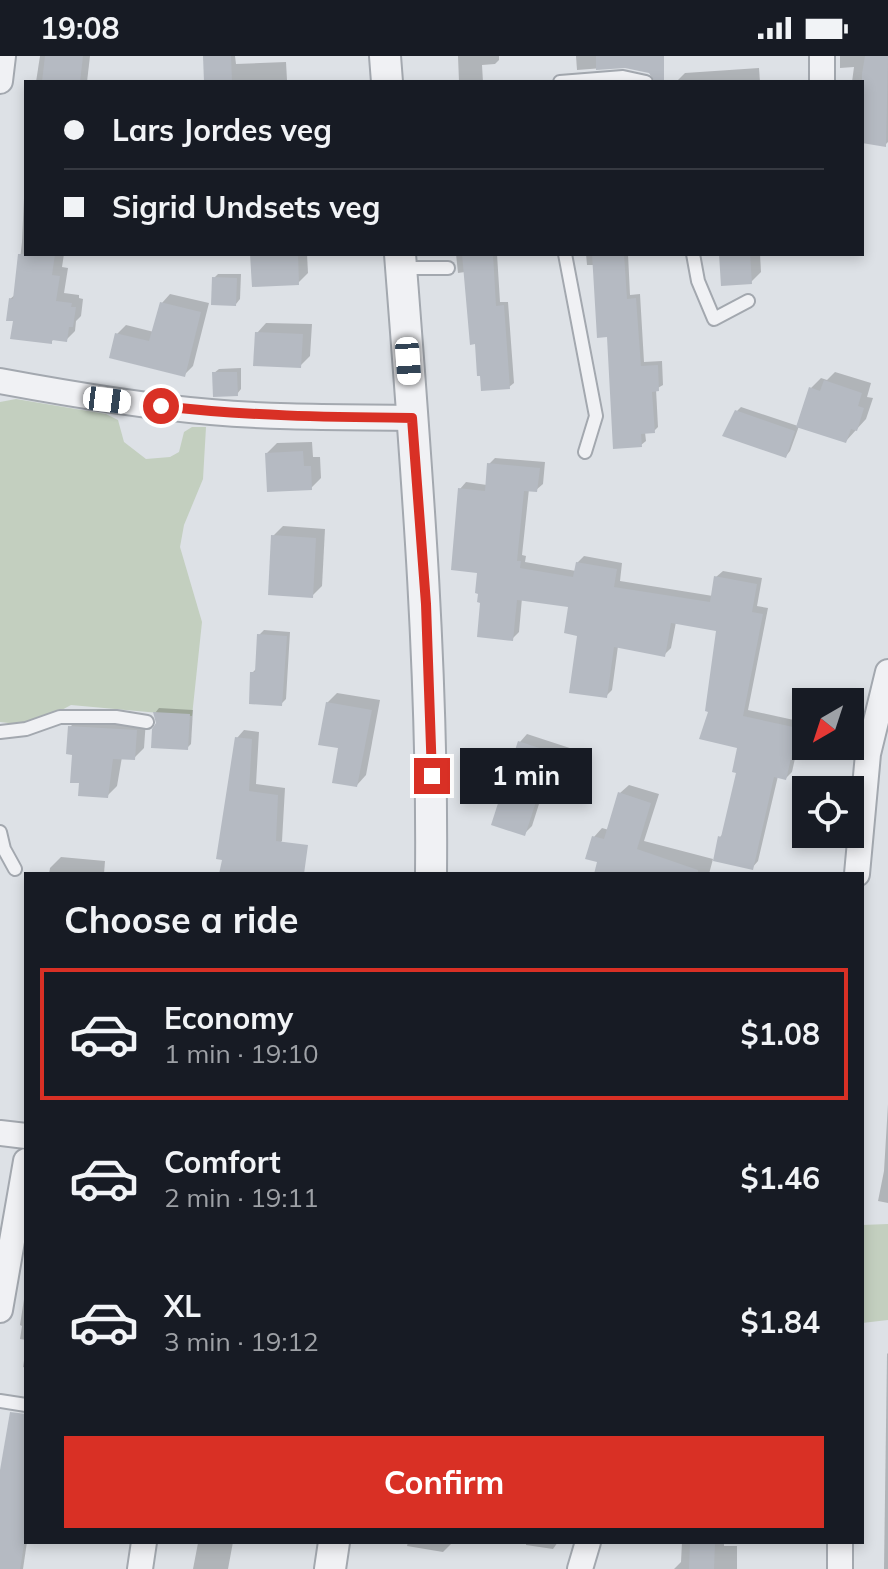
<!DOCTYPE html>
<meta charset="utf-8">
<style>
:root{--surface:#171b24;--page:#242831;--text:#f1f3f6;--muted:#9ea1a6;--line:#363941;--accent:#d93025}
body{margin:0;font-family:Mulish,sans-serif;background:var(--page);color:var(--text);height:100vh;display:flex;flex-direction:column;font-size:30px;white-space:nowrap}
*{box-sizing:border-box;margin:0}
p{font-size:26px;color:var(--muted)}
.icon{flex:none;width:44px;height:44px;fill:none;stroke:currentColor;stroke-width:2;stroke-linecap:round;stroke-linejoin:round}
.map{position:relative;flex:1;overflow:hidden}
.drawer{position:absolute;left:24px;top:816px;width:840px;height:672px;display:flex;flex-direction:column;background:var(--surface);border-radius:0px;box-shadow:0 4px 12px #0003}
.drawer>*{flex:none}
.guide{position:absolute;left:24px;top:24px;width:840px;height:176px;border-radius:0px;box-shadow:0 4px 12px #0003;display:grid;align-content:center;height:176px;padding:0 40px;background:var(--surface)}
.needle{width:52px;rotate:219deg}
.buttons{position:absolute;left:792px;top:632px;display:grid;gap:16px}
.buttons a{display:grid;place-items:center;width:72px;height:72px;border-radius:0px;background:var(--surface);box-shadow:0 4px 12px #0003;font-size:40px}
.end{position:absolute;width:36px;height:36px;margin:-18px;border:10px solid #d93025;background:#fff;box-shadow:0 0 0 4px #fff}
.from{border-radius:50%}
.bubble{position:absolute;height:56px;border-radius:0px;background:var(--surface);box-shadow:0 4px 12px #0003;font-size:26px;font-weight:700;line-height:56px;text-align:center}
.car{position:absolute;width:24px;height:48px;margin:-24px -12px;border-radius:10px;box-shadow:0 0 6px 2px #0007;background:linear-gradient(#fff 24%,#345 0 40%,#fff 0 76%,#345 0 86%,#fff 0)}
.guide b{display:flex;align-items:center;gap:28px;height:76px;font-size:30px}
.guide b+b{border-top:2px solid var(--line)}
.guide i{width:20px;height:20px;background:var(--text)}
ul{padding:0;list-style:none}
li{display:flex;align-items:center;gap:24px;height:132px;margin:0 16px 12px;padding:0 24px;border:4px solid transparent;border-radius:0px}
li div{flex:1}
li b{display:block;font-size:30px}
li em{font-style:normal;font-weight:700}
li.selected{border-color:var(--accent)}
li>.icon{width:72px;height:72px;stroke-width:1.5}
h2{padding:0 40px;font-size:36px;line-height:96px}
.primary-button{display:flex;gap:16px;margin-top:auto;padding:16px 40px}
.primary-button a{flex:1;height:92px;border-radius:0px;background:var(--accent);color:#fff;font-size:32px;font-weight:700;line-height:92px;text-align:center}
.status{display:flex;justify-content:space-between;align-items:center;height:56px;padding:0 40px;background:var(--surface);direction:ltr}
.status svg{height:22px;fill:currentColor}
.map>svg:first-child{display:block}
.grass{fill:#c3cfbf}
.shadow{fill:#0003}
.building{fill:#b5bac2}
.lines{fill:none;stroke-linecap:round;stroke-linejoin:round}
.service-casing{stroke:#a3a8af;stroke-width:16}
.minor-casing{stroke:#a3a8af;stroke-width:28}
.tertiary-casing{stroke:#a3a8af;stroke-width:34}
.service{stroke:#f0f1f4;stroke-width:12}
.minor{stroke:#f0f1f4;stroke-width:24}
.tertiary{stroke:#f0f1f4;stroke-width:30}
.route{stroke:#d93025;stroke-width:10}
</style>
<div class="status"><b>19:08</b><svg viewBox="0 0 49 12"><path d="M0 12V9h3v3zM5 12V6h3v6zM10 12V3h3v9zM15 12V0h3v12zM26 1h20v11H26zM47 4h2v5h-2z"/></svg></div>
<div class="map">
<svg width="888" height="1513" viewBox="0 0 888 1513">
<rect width="100%" height="100%" fill="#dde1e6"/>
<g class="grass">
<path d="M16,343L106,358L118,364L124,386L146,403L170,401L179,396L184,376L192,371H206L203,423L184,469L180,491L202,566L192,660L71,649L43,664L26,669L0,666V346Z"/>
<path d="M888,1168V1264L862,1267V1169Z"/>
</g>
<g class="shadow">
<path d="M40,0H90L87,26H36Z"/>
<path d="M205,0H235L236,8L286,6L287,24L292,26H205Z"/>
<path d="M458,0H499V4L495,8L482,9L483,26H459Z"/>
<path d="M576,0H611L603,12L577,14Z"/>
<path d="M840,0H888V86L886,88L862,85V26H852L854,11L840,12Z"/>
<path d="M759,12L760,26H676L685,17Z"/>
<path d="M26,98V198H64L62,211L68,212L64,237L79,239V242L83,243L81,260L76,265L75,275L66,284L55,282L51,286L15,264L10,243L16,238L22,186Z"/>
<path d="M253,198H307L308,217L298,227Z"/>
<path d="M456,198H497L500,246H508L514,327L509,331L477,286L465,216L458,217Z"/>
<path d="M586,198H628L630,239L640,238L644,306L662,305L663,329L656,333L658,371L654,375L645,376L646,385L641,389L609,279L595,209H587Z"/>
<path d="M721,198H760L761,216L751,226Z"/>
<path d="M218,218H241L240,243L236,248L214,222Z"/>
<path d="M170,238L209,247L193,310L184,319L117,278L126,269L154,276L162,247Z"/>
<path d="M266,267L312,268L310,300L300,310L257,277Z"/>
<path d="M241,312V333L237,338L214,317L219,313Z"/>
<path d="M835,316L871,327L867,341L873,342L866,363L846,385L799,370L790,395L786,400L737,355L741,351L798,370L811,332L821,322L827,324Z"/>
<path d="M312,386L313,401H320L321,422L311,432L267,397L277,387Z"/>
<path d="M495,402L545,406L543,428L536,434L529,433L522,499L526,500L525,506L576,515L577,507L584,500L622,507L620,525L713,540L716,521L723,515L762,522L757,550L768,552L748,654L803,666L792,716L786,722L778,720L758,805L752,812L720,781L724,777L738,715L740,690L711,655L718,574L676,566L671,592L665,598L618,590L612,634L606,640L579,578L571,549L522,542L519,576L512,583L482,545L479,515L460,433L466,426L487,429L489,408Z"/>
<path d="M283,470L325,473L322,530L312,540L273,480Z"/>
<path d="M264,574L290,576L286,643L281,648L252,617L257,612L259,579Z"/>
<path d="M337,637L380,644L366,719L357,729L327,647Z"/>
<path d="M159,652L193,654L191,688L187,692L158,667L155,657Z"/>
<path d="M80,661L146,664L144,692L134,702L122,701L117,730L107,740L81,725L70,671Z"/>
<path d="M244,674L259,676L256,728L285,732L282,785L275,792L261,818H221L237,682Z"/>
<path d="M527,678L582,696L572,728L565,736L545,729L532,770L524,778L520,686Z"/>
<path d="M629,729L659,738L644,785L713,803L709,818H596L600,805L594,781L602,772L609,774L620,737Z"/>
<path d="M61,801L105,805L104,818H49L50,812Z"/>
<path d="M888,1048V1147L878,1145L884,1115Z"/>
<path d="M26,1230V1284L20,1283L22,1270L20,1269Z"/>
<path d="M26,1291V1312L23,1311Z"/>
<path d="M888,1297V1513H884L887,1298Z"/>
<path d="M26,1359L27,1486L23,1513H0V1426Z"/>
<path d="M193,1486H233L228,1513H193L198,1487Z"/>
<path d="M408,1486H453L443,1496L407,1490Z"/>
<path d="M526,1486H558L553,1493L526,1489Z"/>
<path d="M682,1486H724V1490H737V1513H674L681,1506Z"/>
</g>
<g class="building">
<path d="M45,0H83L80,26H42Z"/>
<path d="M203,0H231L232,26H204Z"/>
<path d="M596,0H664V26H655L649,17L625,12L596,14Z"/>
<path d="M865,0H888L886,91L862,87V18Z"/>
<path d="M18,198H55L52,219L60,220L56,245L72,247L71,251H76L73,271H69L67,286L52,284V288L10,283L13,265H6L9,242L13,243Z"/>
<path d="M250,198H298L299,229L252,231Z"/>
<path d="M462,198H493L496,250L504,249L510,333L481,335L480,320H477L475,288L470,289Z"/>
<path d="M592,198H624L627,243L636,242L641,310L658,309L659,335L652,336L655,377L641,378L642,391L613,393L607,281L597,282Z"/>
<path d="M719,198H750L752,228L721,230Z"/>
<path d="M212,221L237,222L236,250L211,249Z"/>
<path d="M160,246L201,256L185,321L109,302L115,277L149,285Z"/>
<path d="M255,276L303,278L301,312L253,310Z"/>
<path d="M212,316H237L238,340L213,341Z"/>
<path d="M824,324L862,337L858,350L864,352L857,375L851,373L846,387L796,371L809,331L820,335Z"/>
<path d="M735,354L795,375L786,402L722,380Z"/>
<path d="M303,395L304,410H311L312,434L267,436L265,397Z"/>
<path d="M487,407L540,412L537,436L524,435L517,505H521L520,512L573,521L576,506L617,513L614,531L710,546L714,520L757,528L752,556L763,558L743,660L798,672L786,724L774,721L753,814L713,805L718,780L721,781L736,717L732,716L737,692L699,683L708,656L705,655L716,575L671,567L665,601L614,591L607,642L569,637L577,580L564,577L568,551L517,544L513,585L477,581L480,547L477,546L478,538L475,537L477,517L451,514L458,432L485,435Z"/>
<path d="M271,479L316,482L313,542L268,539Z"/>
<path d="M257,578L287,580L282,650L249,648L250,616H255Z"/>
<path d="M326,646L372,654L357,731L332,727L338,692L318,689Z"/>
<path d="M153,656L190,658L188,694L151,692L152,673L156,667Z"/>
<path d="M68,670L137,674L135,704L113,703L108,742L78,740L79,727H70L72,699L66,698Z"/>
<path d="M235,681L252,683L249,735L278,739L276,785L308,789L304,818H219L222,804L216,803Z"/>
<path d="M518,685L576,704L565,738L541,730L525,780L491,769Z"/>
<path d="M618,736L651,747L637,793L698,814V818H594L597,806L585,803L592,780L604,783Z"/>
<path d="M10,1356L26,1358V1477L20,1513H0V1414Z"/>
<path d="M690,1486H715L714,1513H689Z"/>
</g>
<g class="lines">
<g class="service-casing">
<g id="service">
<path d="M560,26L623,21L646,26"/>
<path d="M565,198L596,360L585,396"/>
<path d="M693,198L698,225L714,263L748,245"/>
<path d="M401,212H448"/>
<path d="M0,676L26,673L60,661H116L147,666"/>
<path d="M0,776L4,793L15,813"/>
<path d="M0,1345L26,1349"/>
</g>
</g>
<g class="minor-casing">
<g id="minor">
<path d="M0,25L3,0"/>
<path d="M822,26V0"/>
<path d="M0,325C70,338 140,350 211,356C278,362 345,361 412,362"/>
<path d="M857,818L868,698L888,616"/>
<path d="M0,1077L26,1080"/>
<path d="M0,1254L26,1105"/>
<path d="M840,1486V1513"/>
<path d="M140,1513L144,1486"/>
<path d="M580,1513L588,1486"/>
</g>
</g>
<g class="tertiary-casing">
<g id="tertiary">
<path d="M385,0L387,26"/>
<path d="M400,198C416,405 433,611 431,818"/>
<path d="M330,1513L334,1486"/>
</g>
</g>
<use href="#service" class="service"/>
<use href="#minor" class="minor"/>
<use href="#tertiary" class="tertiary"/>
</g>
<g class="lines">
<path class="route" d="M161,350C245,360 328,361 412,362L426,548L432,720"/>
</g>
</svg>
<div class="buttons">
<a><svg class="needle" viewBox="-14 -14 28 28"><path d="M0-13l5 13h-10z" fill="#e53935"/><path d="M0 13l5-13h-10z" fill="#9ea1a6"/></svg></a>
<a><svg class="icon" aria-label="locate" viewBox="0 0 24 24"><circle cx="12" cy="12" r="6"/><path d="M12 2v4M12 18v4M2 12h4M18 12h4"/></svg></a>
</div>
<i class="end from" style="left:161px;top:350px"></i>
<i class="end" style="left:432px;top:720px"></i>
<div class="bubble" style="left:460px;top:692px;width:132px">1 min</div>
<i class="car" style="left:408px;top:305px;rotate:176deg"></i>
<i class="car" style="left:107px;top:344px;rotate:97deg"></i>
<div class="guide">
<b><i class="from"></i>Lars Jordes veg</b>
<b><i></i>Sigrid Undsets veg</b>
</div>
<section class="drawer">
<h2>Choose a ride</h2>
<ul>
<li class="selected"><svg class="icon" aria-label="car" viewBox="0 0 24 24"><path d="M5 17H2v-5l4-1 3-4h7l3 4 3 1v5h-3M9 17h6M6 11h13"/><circle cx="7" cy="17" r="2"/><circle cx="17" cy="17" r="2"/></svg><div><b>Economy</b><p>1 min · 19:10</p></div><em>$1.08</em></li>
<li><svg class="icon" aria-label="car" viewBox="0 0 24 24"><path d="M5 17H2v-5l4-1 3-4h7l3 4 3 1v5h-3M9 17h6M6 11h13"/><circle cx="7" cy="17" r="2"/><circle cx="17" cy="17" r="2"/></svg><div><b>Comfort</b><p>2 min · 19:11</p></div><em>$1.46</em></li>
<li><svg class="icon" aria-label="car" viewBox="0 0 24 24"><path d="M5 17H2v-5l4-1 3-4h7l3 4 3 1v5h-3M9 17h6M6 11h13"/><circle cx="7" cy="17" r="2"/><circle cx="17" cy="17" r="2"/></svg><div><b>XL</b><p>3 min · 19:12</p></div><em>$1.84</em></li>
</ul>
<div class="primary-button"><a>Confirm</a></div>
</section>
</div>
